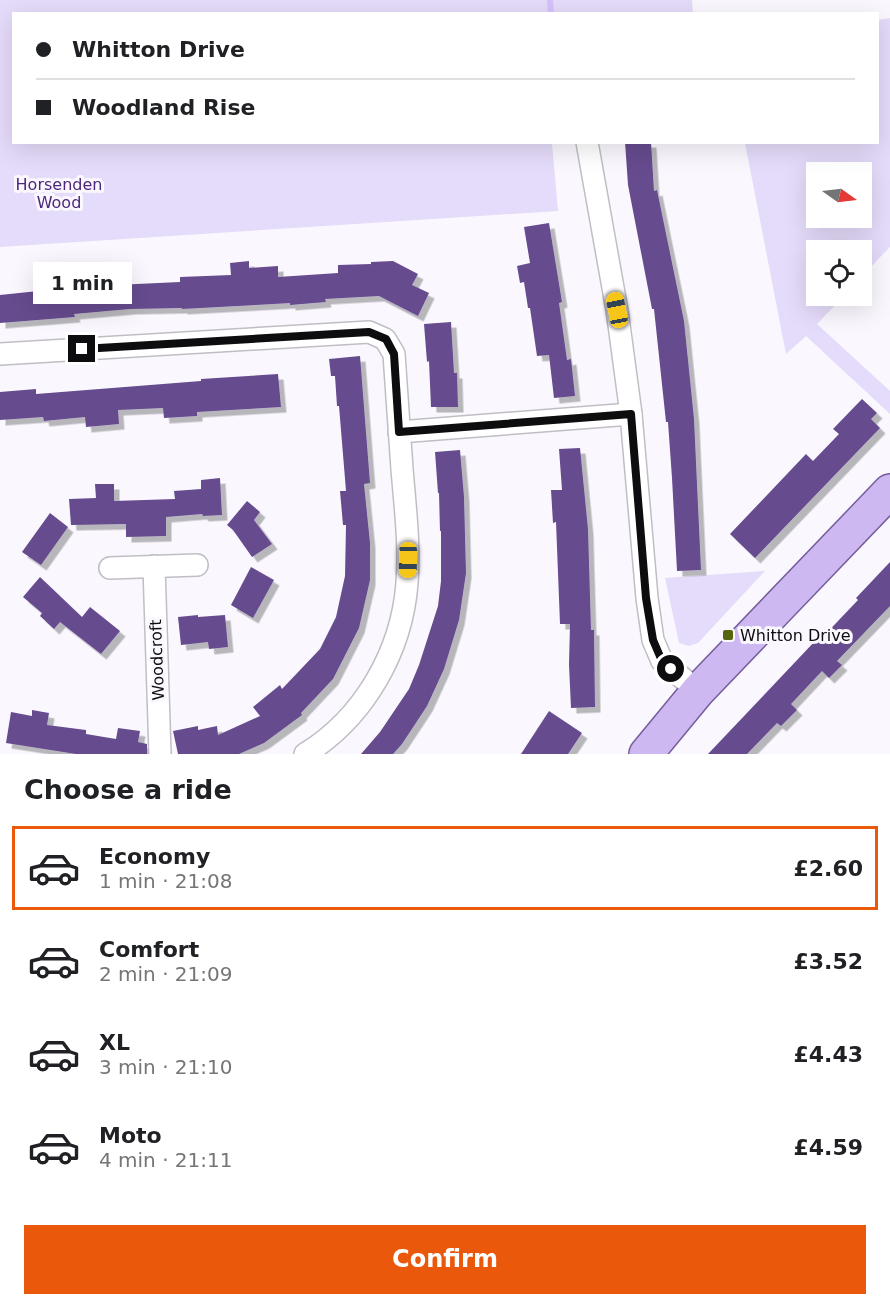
<!DOCTYPE html>
<meta charset="utf-8">
<style>
:root{--surface:#fff;--page:#f6f6f6;--text:#202124;--muted:#757577;--line:#e0e0e0;--accent:#ea580c}
body{margin:0;font-family:"DejaVu Sans",sans-serif;background:var(--page);color:var(--text);height:100vh;display:flex;flex-direction:column;font-size:22px;white-space:nowrap}
*{box-sizing:border-box;margin:0}
p{font-size:20px;color:var(--muted)}
.icon{flex:none;width:33px;height:33px;fill:none;stroke:currentColor;stroke-width:2;stroke-linecap:round;stroke-linejoin:round}
.map{position:relative;height:754px;overflow:hidden}
.details{display:flex;flex-direction:column;background:var(--surface);flex:1}
.details>*{flex:none}
.banner{position:absolute;left:12px;top:12px;width:867px;height:132px;border-radius:0px;box-shadow:0 6px 24px #0002;display:grid;align-content:center;height:132px;padding:0 24px;background:var(--surface)}
.needle{width:39px;rotate:104deg}
.buttons{position:absolute;left:806px;top:162px;display:grid;gap:12px}
.buttons a{display:grid;place-items:center;width:66px;height:66px;border-radius:0px;background:var(--surface);box-shadow:0 6px 24px #0002;font-size:30px}
.end{position:absolute;width:27px;height:27px;margin:-14px;border:8px solid #0d0c0e;background:#fff;box-shadow:0 0 0 3px #fff}
.from{border-radius:50%}
.bubble{position:absolute;height:42px;border-radius:0px;background:var(--surface);box-shadow:0 6px 24px #0002;font-size:20px;font-weight:700;line-height:42px;text-align:center}
.car{position:absolute;width:18px;height:36px;margin:-18px -9px;border-radius:8px;box-shadow:0 0 4px 2px #0007;background:linear-gradient(#f5c518 24%,#345 0 40%,#f5c518 0 76%,#345 0 86%,#f5c518 0)}
.banner b{display:flex;align-items:center;gap:21px;height:57px;font-size:22px}
.banner b+b{border-top:2px solid var(--line)}
.banner i{width:15px;height:15px;background:var(--text)}
ul{padding:0;list-style:none}
li{display:flex;align-items:center;gap:18px;height:84px;margin:0 12px 9px;padding:0 12px;border:3px solid transparent;border-radius:0px}
li div{flex:1}
li b{display:block;font-size:22px}
li em{font-style:normal;font-weight:700}
li.selected{border-color:var(--accent)}
li>.icon{width:54px;height:54px;stroke-width:1.5}
h2{padding:0 24px;font-size:27px;line-height:72px}
.primary-button{display:flex;gap:12px;margin-top:auto;padding:12px 24px}
.primary-button a{flex:1;height:69px;border-radius:0px;background:var(--accent);color:#fff;font-size:24px;font-weight:700;line-height:69px;text-align:center}
.map>svg:first-child{display:block}
.green{fill:#e5dbfa;fill-rule:evenodd}
.lines{fill:none;stroke-linecap:round;stroke-linejoin:round}
.stream{stroke:#d6c1fd;stroke-width:6}
.building{fill:#664c8e;filter:url(#shadow)}
.street-casing{stroke:#c0bec4;stroke-width:24}
.primary-casing{stroke:#755d9c;stroke-width:36}
.street{stroke:#fff;stroke-width:21}
.primary{stroke:#ceb8f1;stroke-width:33}
.route{stroke:#0d0c0e;stroke-width:8}
.poi-dot{fill:#56660f;stroke:#faf8fe;stroke-width:2}
.labels{text-anchor:middle;dominant-baseline:central;stroke-width:6;stroke-linejoin:round;paint-order:stroke}
.park-label{font-size:16px;fill:#4d277b;stroke:#faf8fe}
.poi-label{font-size:16px;fill:#0d0c0e;stroke:#faf8fe;text-anchor:start}
.street-label{font-size:16px;fill:#0d0c0e;stroke:#faf8fe}
</style>
<div class="map">
<svg width="890" height="754" viewBox="0 0 890 754">
<defs>
<filter id="shadow"><feDropShadow dx="5.5" dy="5.5" stdDeviation="0" flood-color="#0004"/></filter>
</defs>
<rect width="100%" height="100%" fill="#faf8fe"/>
<g class="green">
<path d="M0,0H692L693,13L14,14V142L552,143L558,211L0,247Z"/>
<path d="M890,18V247L861,277V250H816V296H844L817,324L890,391V414L806,336L786,354L745,143L878,142V20ZM816,172H861V218H816Z"/>
<path d="M765,571L698,643L689,646L679,643L665,578Z"/>
</g>
<g class="lines">
<path class="stream" d="M550,0L551,14"/>
</g>
<g class="building">
<path d="M625,142H651L654,191L657,190L684,321L694,419L701,570L677,571L672,478L668,422H666L654,309H652L628,185Z"/>
<path d="M549,223L562,302L559,303L567,360L571,359L575,396L554,398L549,355L537,356L530,308H528L524,282L520,283L517,266L530,263L524,227Z"/>
<path d="M249,261V268L278,266V277L338,273V265L371,264V262L393,261L418,274L412,285L429,293L418,316L379,296L325,299L326,302L290,305V303L182,309V308L130,309L74,314L75,317L0,323V295L115,283V285L180,282V277L231,275L230,263Z"/>
<path d="M451,322L454,373H457L458,407H431L429,361L427,362L424,324Z"/>
<path d="M360,356L370,483L364,484L370,543V580L359,628L333,679L301,713L302,715L264,743L239,754H178L173,731L198,726V730L217,726L218,735L260,716L253,707L280,685L282,689L320,649L336,617L345,576L346,525H343L340,491H346L339,406H337L335,376H331L329,359Z"/>
<path d="M278,374L281,407L197,412V416L164,418L163,408L118,410L119,424L86,427L85,417L44,421L43,417L0,420V392L36,389V394L201,381V379Z"/>
<path d="M862,399L877,413L871,419L880,428L755,558L730,534L806,454L813,461L839,434L833,429Z"/>
<path d="M580,448L588,529L591,630H594L595,707L571,708L569,665L570,624H560L556,522L553,523L551,490H562L559,449Z"/>
<path d="M460,450L464,497L466,573L459,620L444,669L427,706L402,744L393,754H361L380,732L409,689L419,665L438,606L441,581V531H440L439,493H438L435,452Z"/>
<path d="M220,478L222,515L203,516L202,514L166,517V536L126,537V524L71,525L69,499L96,498L95,484H114V501L175,499L174,491L201,489V480Z"/>
<path d="M247,501L260,512L254,520L272,544L252,557L233,530L227,525Z"/>
<path d="M50,513L68,527L41,565L22,552Z"/>
<path d="M890,562V606L837,661L842,665L829,678L822,671L791,704L797,710L781,726L777,723L747,754H708L816,640L818,642L858,600L856,598Z"/>
<path d="M251,567L274,580L253,618L231,605Z"/>
<path d="M40,577L82,617L90,607L120,631L101,654L60,622L54,629L40,616L42,613L23,597Z"/>
<path d="M198,615V617L225,615L228,647L209,649L208,642L181,645L178,617Z"/>
<path d="M32,710L49,713L47,725L86,730V734L116,739L118,728L140,731L138,742L147,744V754H76L6,743L11,712L32,716Z"/>
<path d="M549,711L582,733L568,754H521Z"/>
</g>
<g class="lines">
<g class="street-casing">
<g id="street">
<path d="M587,142L617,310L631,414L647,598L653,640L662,661L698,691"/>
<path d="M0,354L369,332L385,339L394,354C397,392 399,431 402,469C405,506 410,545 407,583C402,651 364,718 305,754"/>
<path d="M399,432L631,414"/>
<path d="M154,566L160,754"/>
<path d="M110,568L197,565"/>
</g>
</g>
<g class="primary-casing">
<path id="primary" d="M646,754L698,691L890,491"/>
</g>
<use href="#street" class="street"/>
<use href="#primary" class="primary"/>
</g>
<g class="lines">
<path class="route" d="M82,349L369,332L386,339L394,354L399,432L631,414L646,598L653,640L662,661L671,669"/>
</g>
<rect class="poi-dot" x="722" y="629" width="12" height="12" rx="3"/>
<g class="labels">
<g class="park-label">
<text x="59" y="184">Horsenden<tspan x="59" dy="18">Wood</tspan></text>
</g>
<g class="poi-label">
<text x="740" y="635">Whitton Drive</text>
</g>
<g class="street-label">
<text transform="translate(157 660) rotate(-92)">Woodcroft</text>
</g>
</g>
</svg>
<div class="buttons">
<a><svg class="needle" viewBox="-14 -14 28 28"><path d="M0-13l5 13h-10z" fill="#e53935"/><path d="M0 13l5-13h-10z" fill="#757577"/></svg></a>
<a><svg class="icon" aria-label="locate" viewBox="0 0 24 24"><circle cx="12" cy="12" r="6"/><path d="M12 2v4M12 18v4M2 12h4M18 12h4"/></svg></a>
</div>
<i class="end from" style="left:671px;top:669px"></i>
<i class="end" style="left:82px;top:349px"></i>
<div class="bubble" style="left:33px;top:262px;width:99px">1 min</div>
<i class="car" style="left:617px;top:310px;rotate:349deg"></i>
<i class="car" style="left:408px;top:560px;rotate:181deg"></i>
<div class="banner">
<b><i class="from"></i>Whitton Drive</b>
<b><i></i>Woodland Rise</b>
</div>
</div>
<section class="details">
<h2>Choose a ride</h2>
<ul>
<li class="selected"><svg class="icon" aria-label="car" viewBox="0 0 24 24"><path d="M5 17H2v-5l4-1 3-4h7l3 4 3 1v5h-3M9 17h6M6 11h13"/><circle cx="7" cy="17" r="2"/><circle cx="17" cy="17" r="2"/></svg><div><b>Economy</b><p>1 min · 21:08</p></div><em>£2.60</em></li>
<li><svg class="icon" aria-label="car" viewBox="0 0 24 24"><path d="M5 17H2v-5l4-1 3-4h7l3 4 3 1v5h-3M9 17h6M6 11h13"/><circle cx="7" cy="17" r="2"/><circle cx="17" cy="17" r="2"/></svg><div><b>Comfort</b><p>2 min · 21:09</p></div><em>£3.52</em></li>
<li><svg class="icon" aria-label="car" viewBox="0 0 24 24"><path d="M5 17H2v-5l4-1 3-4h7l3 4 3 1v5h-3M9 17h6M6 11h13"/><circle cx="7" cy="17" r="2"/><circle cx="17" cy="17" r="2"/></svg><div><b>XL</b><p>3 min · 21:10</p></div><em>£4.43</em></li>
<li><svg class="icon" aria-label="car" viewBox="0 0 24 24"><path d="M5 17H2v-5l4-1 3-4h7l3 4 3 1v5h-3M9 17h6M6 11h13"/><circle cx="7" cy="17" r="2"/><circle cx="17" cy="17" r="2"/></svg><div><b>Moto</b><p>4 min · 21:11</p></div><em>£4.59</em></li>
</ul>
<div class="primary-button"><a>Confirm</a></div>
</section>
